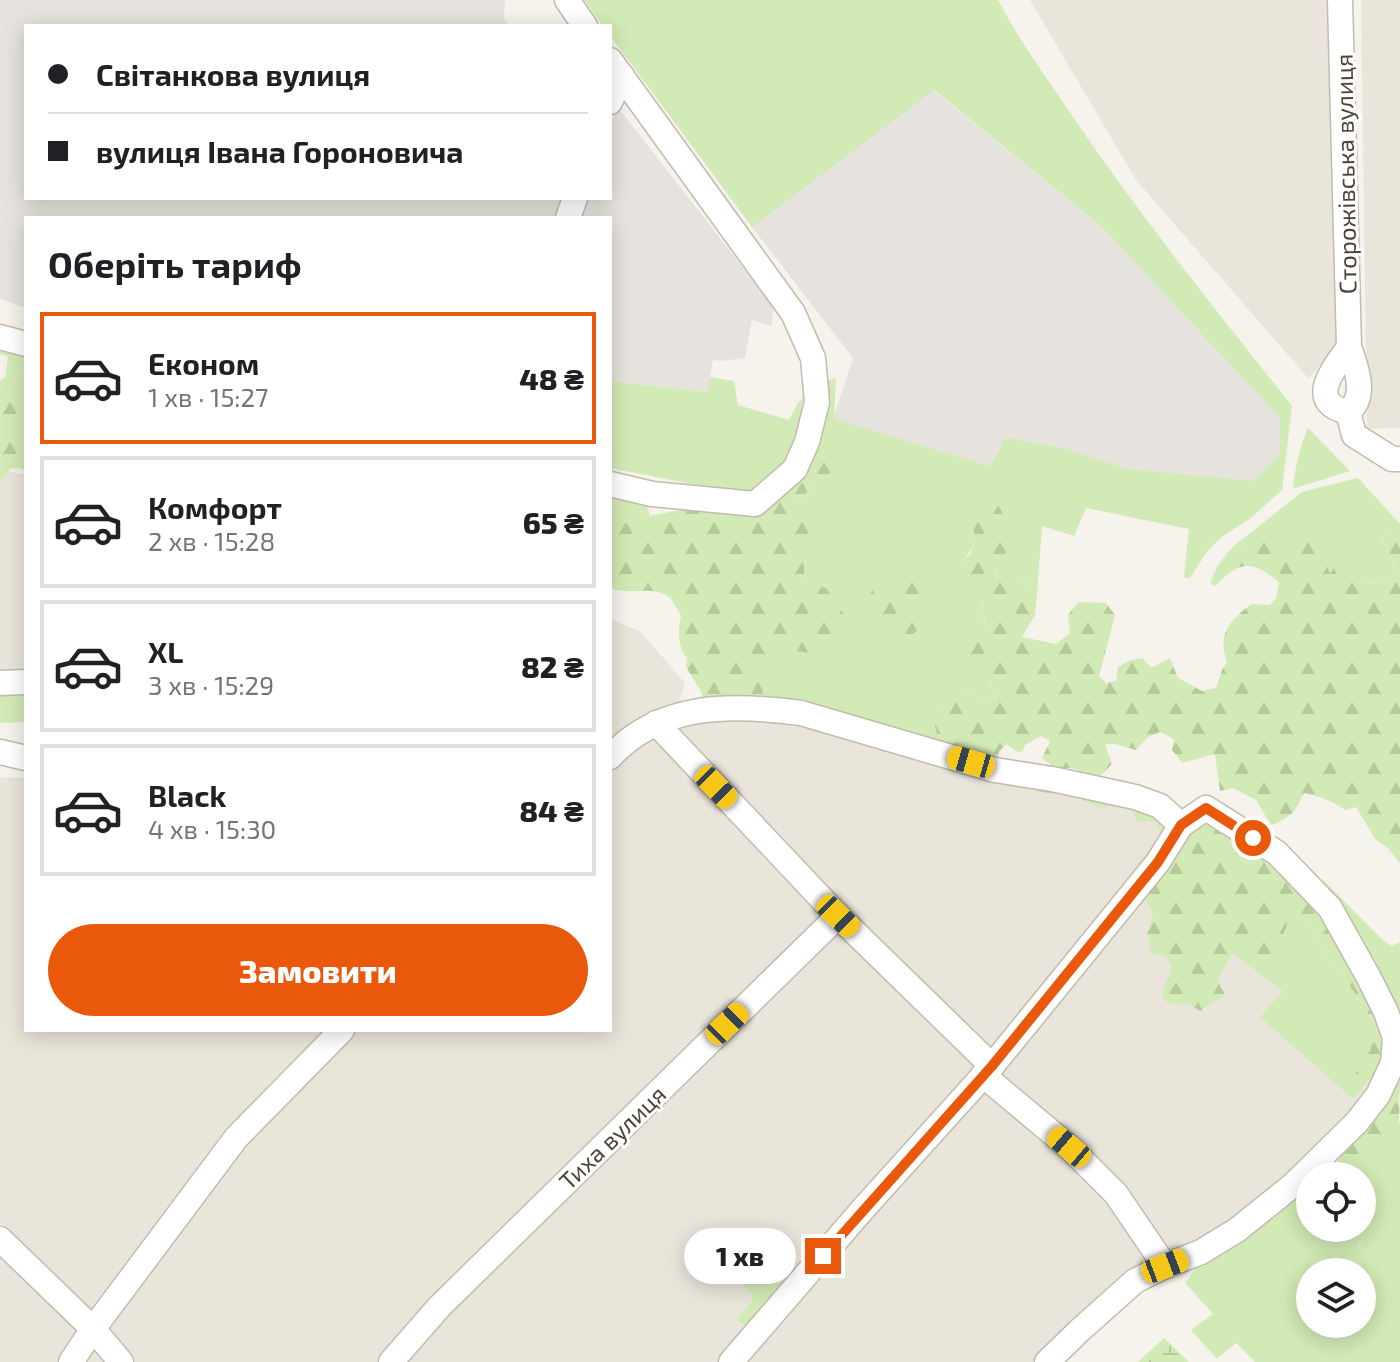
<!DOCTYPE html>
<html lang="uk">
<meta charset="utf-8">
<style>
:root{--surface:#fff;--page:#f2f2f2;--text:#202124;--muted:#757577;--line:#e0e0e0;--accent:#ea580c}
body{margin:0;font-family:"Exo 2",sans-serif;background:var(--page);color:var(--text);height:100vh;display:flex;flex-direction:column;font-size:30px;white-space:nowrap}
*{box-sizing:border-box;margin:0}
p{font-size:26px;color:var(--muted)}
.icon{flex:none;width:44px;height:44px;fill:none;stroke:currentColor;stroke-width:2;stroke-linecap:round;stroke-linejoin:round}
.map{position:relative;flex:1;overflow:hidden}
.details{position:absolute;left:24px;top:216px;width:588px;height:816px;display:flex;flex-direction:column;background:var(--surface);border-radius:0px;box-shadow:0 4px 20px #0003}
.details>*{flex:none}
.top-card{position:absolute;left:24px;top:24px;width:588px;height:176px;border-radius:0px;box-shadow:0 4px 20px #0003;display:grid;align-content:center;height:176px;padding:0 24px;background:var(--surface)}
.controls{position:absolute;left:1296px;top:1162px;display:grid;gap:16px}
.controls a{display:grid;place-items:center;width:80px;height:80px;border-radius:50%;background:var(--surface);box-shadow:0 4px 20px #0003;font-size:40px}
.end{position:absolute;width:36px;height:36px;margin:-18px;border:10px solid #ea580c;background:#fff;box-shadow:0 0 0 4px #fff}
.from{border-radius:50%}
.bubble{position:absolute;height:56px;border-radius:28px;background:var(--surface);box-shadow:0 4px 20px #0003;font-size:26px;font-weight:800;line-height:56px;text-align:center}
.car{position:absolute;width:24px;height:48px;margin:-24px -12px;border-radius:10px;box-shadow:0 0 6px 2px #0007;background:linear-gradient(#f5c518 24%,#345 0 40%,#f5c518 0 76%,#345 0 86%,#f5c518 0)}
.top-card b{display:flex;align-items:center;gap:28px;height:76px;font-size:30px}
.top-card b+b{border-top:2px solid var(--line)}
.top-card i{width:20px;height:20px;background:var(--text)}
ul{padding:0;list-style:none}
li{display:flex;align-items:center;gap:24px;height:132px;margin:0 16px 12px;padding:0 8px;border:4px solid var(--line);border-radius:0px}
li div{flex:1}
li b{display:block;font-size:30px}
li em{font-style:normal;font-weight:800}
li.on{border-color:var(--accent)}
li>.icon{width:72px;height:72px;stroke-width:1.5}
h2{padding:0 24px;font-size:36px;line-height:96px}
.action{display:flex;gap:16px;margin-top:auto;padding:16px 24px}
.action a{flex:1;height:92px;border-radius:48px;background:var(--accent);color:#fff;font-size:32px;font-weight:800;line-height:92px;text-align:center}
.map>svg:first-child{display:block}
.residential{fill:#eae5da}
.industrial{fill:#e6e2dd}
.green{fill:#d2eab5;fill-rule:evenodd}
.forest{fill:url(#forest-firs)}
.wetland{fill:url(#wetland-marsh)}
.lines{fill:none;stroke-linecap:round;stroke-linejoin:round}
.minor-casing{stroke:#c2bbae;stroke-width:27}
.minor{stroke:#fff;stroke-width:24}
.route{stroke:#ea580c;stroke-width:10}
.labels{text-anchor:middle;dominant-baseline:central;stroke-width:6;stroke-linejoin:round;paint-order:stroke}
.street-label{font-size:24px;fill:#4b4439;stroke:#fff}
</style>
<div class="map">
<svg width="1400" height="1362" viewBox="0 0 1400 1362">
<defs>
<pattern id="forest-firs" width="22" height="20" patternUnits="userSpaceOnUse" patternTransform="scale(2)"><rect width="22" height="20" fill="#d2eab5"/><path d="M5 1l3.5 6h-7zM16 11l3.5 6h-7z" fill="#b6ca9c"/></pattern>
<pattern id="wetland-marsh" width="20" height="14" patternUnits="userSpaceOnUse" patternTransform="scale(2)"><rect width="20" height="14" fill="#d2eab5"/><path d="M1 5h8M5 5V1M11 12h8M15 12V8" fill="none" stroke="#b6ca9c"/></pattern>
</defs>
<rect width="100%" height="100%" fill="#f6f3ec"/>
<g class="residential">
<path d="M1030,0H1327L1337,344L1309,379L1136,180Z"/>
<path d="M1361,0H1400V428L1367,429Z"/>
<path d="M0,470L26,475V676H0Z"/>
<path d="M610,619L640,631L685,683L671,725L717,714L801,719L1205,816L1390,1039L1376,1091L1279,1188L1038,1362H132L85,1306L0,1223V777L26,778V1030H610Z"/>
<path d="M0,1249L109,1362H0Z"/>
</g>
<g class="industrial">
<path d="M0,0H505L504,17L509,26H26V198H567L560,218H26V308L0,299Z"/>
<path d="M584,0H950L934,91L1101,226L1280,418V454L1254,481L1201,484L1149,471L1129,469L1065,449L1006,437L990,466L833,419L853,358L752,227L610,35V26H603Z"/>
<path d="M620,110L773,306L772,326L752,320L745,358L721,361L713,360L707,392L610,381V218H573L580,198H610V120Z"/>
</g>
<g class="green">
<path d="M584,0H998C1018,38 1043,73 1067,108C1137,212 1215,309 1292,406L1282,490L1251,518L1223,536L1209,549L1189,579L1184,577L1189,529L1086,508L1074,536L1042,526L1037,595L1020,575L995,582L996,565L975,519C974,540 976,547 961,563L982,599L989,677L997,699L962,694L936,714L939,743L756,710L757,670L776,655L782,646L802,652L805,558L796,504L834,463L816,454L827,381L836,378L834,419L990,466L1006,437L1066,449L1129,469L1254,481L1280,454V418L1101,226L934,90L752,227L610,35V26H603Z"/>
<path d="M0,351L26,357V371L20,370L5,394L0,414V380L5,378L8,356L0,354Z"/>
<path d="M710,377L734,381L738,405L789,420L798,403L803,398L800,430L777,478L758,491L742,494L610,468V381L707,392Z"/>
<path d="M1308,428L1350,471L1293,489C1295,467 1299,449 1308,428Z"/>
<path d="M1358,478L1400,524V541L1389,532L1381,537L1391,557L1398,582L1362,584L1330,575L1324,557L1246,549L1236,544L1302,492Z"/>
<path d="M610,493L646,502L650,516L638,518L629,525L610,510Z"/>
<path d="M1322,879L1385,942L1392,946L1400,942V1010L1388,1004Z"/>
<path d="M1293,911L1308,921L1323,954L1338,970L1360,1000L1363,1016V1034L1371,1050L1365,1056L1353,1079L1344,1081V1091L1260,1017L1283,991L1232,953L1244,950Z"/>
<path d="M1400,1122V1362H1255L1236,1343L1217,1359L1191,1330L1213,1314L1185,1283L1200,1262L1295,1193H1306V1208L1310,1219V1228L1322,1230L1331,1228L1339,1248L1357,1253L1367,1228L1363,1220L1367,1203L1362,1195V1176H1352ZM1310,1272H1362V1324H1310Z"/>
<path d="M727,1231H739L758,1243L787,1278L764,1311L746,1326L736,1320L750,1304L754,1296L729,1269L717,1274L704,1284L707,1245L719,1234Z"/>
</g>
<g class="forest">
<path d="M20,370L26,371V472L21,468L10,469L0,483V414L5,394Z"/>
<path d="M816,454L835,463L834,471L820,478L796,504L816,520L817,547L805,559L804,582L826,588L846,618L851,639C824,656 813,656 782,647L769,670L757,671L763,683L762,704L701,701L702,693L686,667L687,658C677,645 678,631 681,616C678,611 674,602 670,598C654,584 629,596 610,588V510L629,525L638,518L680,510L738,512L800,470Z"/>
<path d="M997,503L1007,521L1010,547L996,565L995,581L1008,572L1020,575L1037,595L1035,615L1022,637L1056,644L1070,633L1068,615L1078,602L1106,603L1115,615L1099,676L1106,683L1116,681L1118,667L1131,660L1143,658L1151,668L1170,658L1178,678L1202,691L1216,688L1222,670L1227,662C1217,633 1229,622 1251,604L1270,605L1276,598L1279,582C1251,560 1241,560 1215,586L1210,583C1216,566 1224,556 1236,544L1246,549L1258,536L1299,537L1329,549L1324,557L1330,574L1335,565L1348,564L1363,584L1398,582L1391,557L1381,536L1389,532L1400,541V864L1388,848L1375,839L1356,807L1345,810C1332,801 1320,796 1304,793C1295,812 1291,818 1271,825L1256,800L1233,788L1220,791L1215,754L1182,763L1172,750L1174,739L1160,732L1148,737L1136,750L1115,744H1105L1112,764L1099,777L1116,793L1172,825L1128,886C1132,874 1137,863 1146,854C1155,844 1158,845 1161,831L1154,821L1138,822L1131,809L1114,804L1100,809L1070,793L1055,794L1015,787L1010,782L1072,785L1078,770L1070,768H1055L1042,758L1050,741L1041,736L1025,745L1022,752L1015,751L1006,744L999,752L998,758C983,760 973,752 960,746C953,744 946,743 939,743L935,726L936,714L962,694L997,699L989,677L973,674L963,653L965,636L985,625L982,599L969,597L959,586L961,563L971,553L974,540V519L985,509Z"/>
<path d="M886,574L923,582L929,618L909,638H882L866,599Z"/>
<path d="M26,688V722L0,723V689Z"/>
<path d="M1213,824L1223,825L1311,895L1382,1012L1381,1068L1352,1099L1344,1091V1081L1353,1078L1365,1056L1371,1050L1363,1034V1016L1360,1000L1338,970L1323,954L1308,921L1293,912L1273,957L1250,959L1244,950L1232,953L1217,981L1225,994L1200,1011L1187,1003L1181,1005L1166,1002L1162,994L1172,967L1166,957L1150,952V942L1147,934L1153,913L1146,901L1145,890L1193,827Z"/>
<path d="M1400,1071L1399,1124L1352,1176H1323L1336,1167L1341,1156L1352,1145L1357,1133Z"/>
<path d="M1362,1195L1367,1202L1363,1220L1367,1228L1368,1237L1360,1243L1357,1254L1339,1248L1331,1228L1322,1230L1319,1228H1362Z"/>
</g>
<path class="wetland" d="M1164,1338L1189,1362H1138Z"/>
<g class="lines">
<g class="minor-casing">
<g id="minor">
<path d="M567,0L585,26"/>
<path d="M1340,0L1349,347C1356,367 1368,396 1348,412C1304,403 1335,367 1349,347"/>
<path d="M610,60L793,313L813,358L817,402L807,442L795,469L755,504L652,494L610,484"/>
<path d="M610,102L622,76"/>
<path d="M568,218L575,198"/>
<path d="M0,337L26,344"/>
<path d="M1348,412L1354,435L1392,459H1400"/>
<path d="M0,683L26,682"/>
<path d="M656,723L838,916L992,1066"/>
<path d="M0,752L26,758"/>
<path d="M610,757C661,702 732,704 801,713L995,770L1052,779L1135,797L1160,806L1181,825"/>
<path d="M983,1075L1069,1147L1116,1194L1165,1266"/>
<path d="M0,1239L93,1329L121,1362"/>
<path d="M71,1362L93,1329L236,1138L342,1030"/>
<path d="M391,1362L440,1306L838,916"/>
<path d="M731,1362L863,1209L992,1066L1158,862L1181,825L1206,808L1277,853L1330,908L1369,978L1386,1012L1395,1038L1393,1063L1378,1095L1357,1122L1293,1185L1237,1230L1201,1252L1165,1266L1135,1281L1079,1331L1047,1362"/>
</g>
</g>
<use href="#minor" class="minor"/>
</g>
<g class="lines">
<path class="route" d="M823,1256L992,1066L1158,862L1181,825L1206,808L1253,838"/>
</g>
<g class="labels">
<g class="street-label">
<text transform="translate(1345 174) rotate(-91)">Сторожівська вулиця</text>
<text transform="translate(612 1137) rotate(-44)">Тиха вулиця</text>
</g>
</g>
</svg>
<div class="controls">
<a><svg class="icon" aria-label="locate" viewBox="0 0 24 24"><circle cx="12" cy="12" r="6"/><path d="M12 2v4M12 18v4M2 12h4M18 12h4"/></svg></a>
<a><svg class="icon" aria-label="layers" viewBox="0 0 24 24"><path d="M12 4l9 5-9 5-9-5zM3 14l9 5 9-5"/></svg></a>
</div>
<i class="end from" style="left:1253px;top:838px"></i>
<i class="end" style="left:823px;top:1256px"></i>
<div class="bubble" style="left:684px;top:1228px;width:112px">1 хв</div>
<i class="car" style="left:971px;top:762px;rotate:286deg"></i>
<i class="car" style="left:716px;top:787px;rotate:136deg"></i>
<i class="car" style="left:838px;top:916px;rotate:134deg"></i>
<i class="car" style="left:727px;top:1024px;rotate:46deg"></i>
<i class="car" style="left:1069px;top:1147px;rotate:310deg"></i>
<i class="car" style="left:1165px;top:1266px;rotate:69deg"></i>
<div class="top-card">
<b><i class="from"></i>Світанкова вулиця</b>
<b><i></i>вулиця Івана Гороновича</b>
</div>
<section class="details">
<h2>Оберіть тариф</h2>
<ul>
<li class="on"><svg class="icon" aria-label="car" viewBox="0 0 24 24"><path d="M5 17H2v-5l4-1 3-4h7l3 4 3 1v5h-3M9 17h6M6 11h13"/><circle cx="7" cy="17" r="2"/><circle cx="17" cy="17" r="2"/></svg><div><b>Економ</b><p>1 хв · 15:27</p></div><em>48 ₴</em></li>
<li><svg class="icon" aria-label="car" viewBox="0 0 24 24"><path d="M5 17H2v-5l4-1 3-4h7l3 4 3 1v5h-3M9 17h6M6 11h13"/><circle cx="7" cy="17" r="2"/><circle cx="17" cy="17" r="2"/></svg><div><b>Комфорт</b><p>2 хв · 15:28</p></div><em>65 ₴</em></li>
<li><svg class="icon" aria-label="car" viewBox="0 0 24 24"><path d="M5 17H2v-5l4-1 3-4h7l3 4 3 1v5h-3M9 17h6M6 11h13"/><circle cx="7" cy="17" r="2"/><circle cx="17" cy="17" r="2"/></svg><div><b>XL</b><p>3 хв · 15:29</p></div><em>82 ₴</em></li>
<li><svg class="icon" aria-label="car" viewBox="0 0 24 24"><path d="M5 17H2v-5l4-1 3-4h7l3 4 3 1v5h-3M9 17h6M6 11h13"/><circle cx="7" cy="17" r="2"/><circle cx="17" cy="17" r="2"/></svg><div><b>Black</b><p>4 хв · 15:30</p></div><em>84 ₴</em></li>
</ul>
<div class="action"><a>Замовити</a></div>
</section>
</div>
